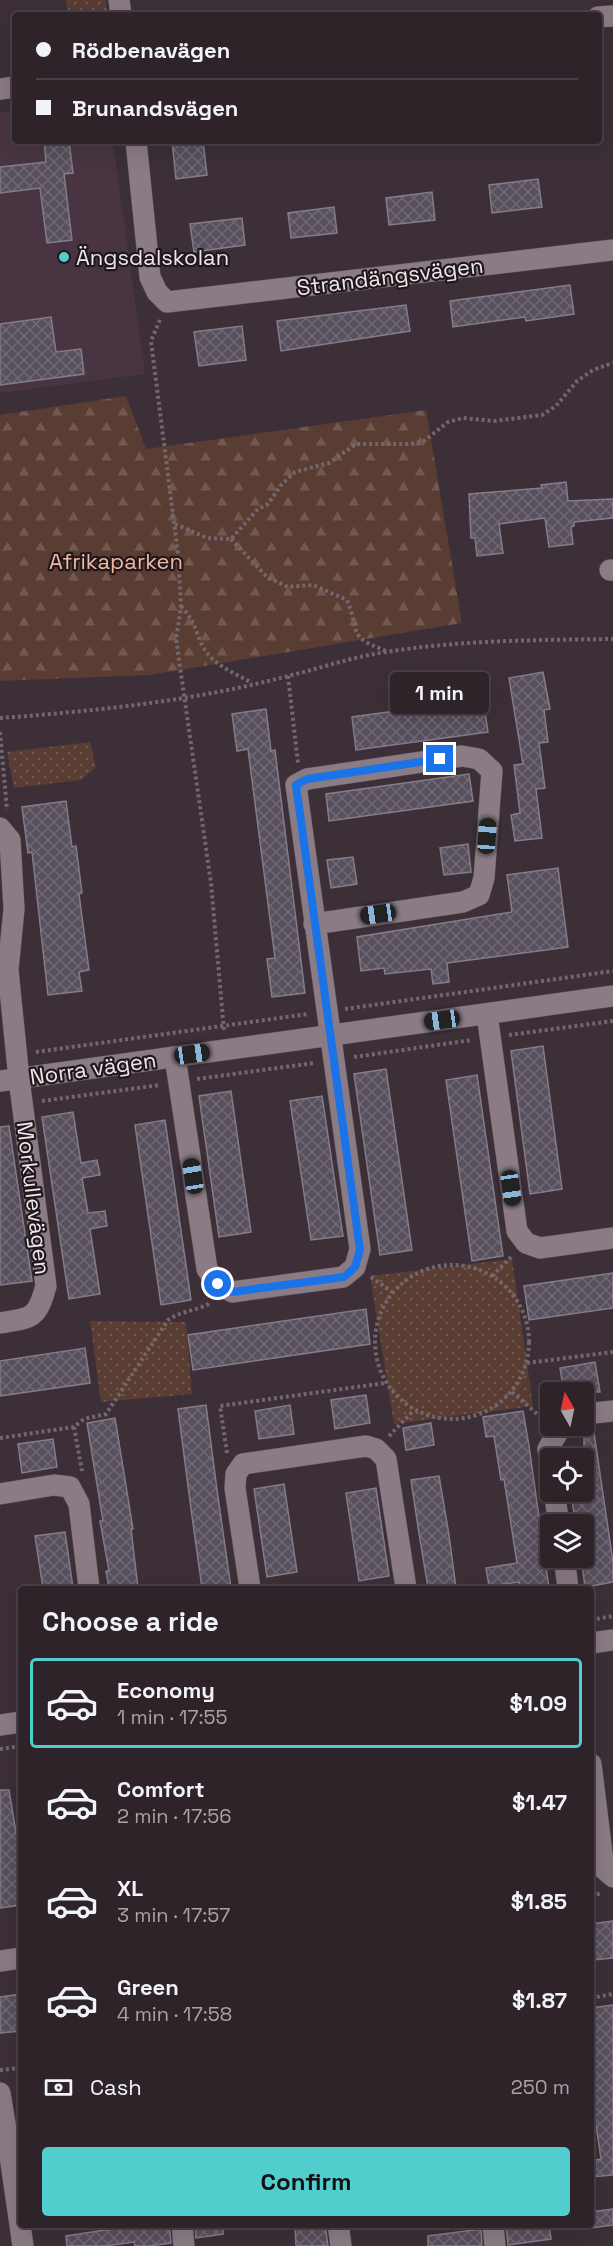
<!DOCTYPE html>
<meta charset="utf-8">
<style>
:root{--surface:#2d2329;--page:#352b31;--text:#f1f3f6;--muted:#a7a4a8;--line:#484046;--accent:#52cdcd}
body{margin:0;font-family:"Space Grotesk",sans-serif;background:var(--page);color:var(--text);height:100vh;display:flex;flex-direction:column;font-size:22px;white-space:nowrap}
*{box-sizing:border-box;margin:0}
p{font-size:20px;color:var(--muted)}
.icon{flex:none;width:33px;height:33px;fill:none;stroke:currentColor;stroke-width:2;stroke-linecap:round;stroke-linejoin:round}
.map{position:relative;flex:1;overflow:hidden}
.side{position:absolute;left:18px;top:1586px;width:576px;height:642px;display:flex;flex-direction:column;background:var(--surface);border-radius:6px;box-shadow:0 6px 24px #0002,0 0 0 2px var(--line)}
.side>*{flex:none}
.guide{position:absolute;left:12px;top:12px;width:590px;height:132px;border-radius:6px;box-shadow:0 6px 24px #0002,0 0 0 2px var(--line);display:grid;align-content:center;height:132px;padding:0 24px;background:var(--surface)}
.needle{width:39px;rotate:351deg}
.tools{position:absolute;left:540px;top:1382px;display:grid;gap:12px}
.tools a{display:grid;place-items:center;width:54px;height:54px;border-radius:6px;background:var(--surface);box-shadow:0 6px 24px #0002,0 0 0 2px var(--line);font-size:30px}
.end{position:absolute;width:27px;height:27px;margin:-14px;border:8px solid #1a73e8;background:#fff;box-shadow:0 0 0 3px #fff}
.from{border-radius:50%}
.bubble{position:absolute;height:42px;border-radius:6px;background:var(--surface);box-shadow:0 6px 24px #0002,0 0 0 2px var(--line);font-size:20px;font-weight:700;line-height:42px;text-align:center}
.car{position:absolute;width:18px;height:36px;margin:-18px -9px;border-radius:8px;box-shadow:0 0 4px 2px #0007;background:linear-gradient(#222 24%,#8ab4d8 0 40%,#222 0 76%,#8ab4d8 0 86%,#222 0)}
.guide b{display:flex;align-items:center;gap:21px;height:57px;font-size:22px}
.guide b+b{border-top:2px solid var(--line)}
.guide i{width:15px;height:15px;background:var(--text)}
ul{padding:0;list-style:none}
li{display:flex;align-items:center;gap:18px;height:90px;margin:0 12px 9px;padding:0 12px;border:3px solid transparent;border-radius:6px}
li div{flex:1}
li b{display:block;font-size:22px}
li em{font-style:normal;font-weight:700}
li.selected{border-color:var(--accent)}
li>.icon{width:54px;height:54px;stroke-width:1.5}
h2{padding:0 24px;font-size:27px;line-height:72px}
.pay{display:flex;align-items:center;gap:15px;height:66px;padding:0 24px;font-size:22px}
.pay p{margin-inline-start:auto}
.cta{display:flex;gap:12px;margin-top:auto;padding:12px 24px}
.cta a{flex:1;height:69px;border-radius:6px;background:var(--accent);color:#111;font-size:24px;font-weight:700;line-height:69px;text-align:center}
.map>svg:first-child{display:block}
.built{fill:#483541}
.green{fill:url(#green-dots)}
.forest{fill:url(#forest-firs)}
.building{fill:url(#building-cross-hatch);stroke:#847c8a;stroke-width:1.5}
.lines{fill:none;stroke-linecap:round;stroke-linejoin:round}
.minor-casing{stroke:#584d53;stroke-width:22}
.path{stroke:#73676e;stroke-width:4;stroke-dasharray:3 3;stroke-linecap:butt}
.minor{stroke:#8a7b84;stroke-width:21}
.route{stroke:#1a73e8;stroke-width:8}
.poi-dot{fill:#52cdcd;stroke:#1f191d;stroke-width:2}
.labels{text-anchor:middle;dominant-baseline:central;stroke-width:4.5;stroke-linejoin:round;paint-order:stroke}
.poi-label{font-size:22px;fill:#efe6eb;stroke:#1f191d;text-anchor:start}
.street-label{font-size:22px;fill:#efe6eb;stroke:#1f191d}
.park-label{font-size:22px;fill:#f6b6a0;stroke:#1f191d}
</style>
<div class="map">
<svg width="613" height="2246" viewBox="0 0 613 2246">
<defs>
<pattern id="green-dots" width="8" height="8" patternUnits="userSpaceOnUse" patternTransform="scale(1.5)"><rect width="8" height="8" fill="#593c32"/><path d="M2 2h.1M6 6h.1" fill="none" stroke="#715850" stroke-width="1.8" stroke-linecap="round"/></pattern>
<pattern id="forest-firs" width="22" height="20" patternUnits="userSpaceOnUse" patternTransform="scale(1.5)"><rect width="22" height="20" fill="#593c32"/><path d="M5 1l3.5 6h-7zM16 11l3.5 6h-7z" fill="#715850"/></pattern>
<pattern id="building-cross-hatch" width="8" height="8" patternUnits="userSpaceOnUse" patternTransform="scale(1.5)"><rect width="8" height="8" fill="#58505d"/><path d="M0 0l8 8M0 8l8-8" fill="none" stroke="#706974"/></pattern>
</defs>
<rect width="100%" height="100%" fill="#3c2f37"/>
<path class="built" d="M15,110V141H113L145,374L0,393V112Z"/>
<g class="green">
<path d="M66,0H106L108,15H68Z"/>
<path d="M90,742L96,767L81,780L14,788L7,752Z"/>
<path d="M512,1259L533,1406L394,1424L370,1276Z"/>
<path d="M90,1321L186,1322L192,1394L101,1402Z"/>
</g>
<path class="forest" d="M126,396L146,449L426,410L462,623L150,675L0,681V415Z"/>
<g class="building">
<path d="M44,141H69L73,173L64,174L72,240L47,243L40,188L0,193V167L46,162Z"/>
<path d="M172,141H203L207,175L176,179Z"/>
<path d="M538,179L542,207L492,213L489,185Z"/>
<path d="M432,192L435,220L389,225L386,198Z"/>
<path d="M334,207L337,233L291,238L288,213Z"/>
<path d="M242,218L245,245L194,252L190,224Z"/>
<path d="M570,285L574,314L526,321L525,317L453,327L450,301Z"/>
<path d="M406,305L410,331L281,351L277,321Z"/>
<path d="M51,317L56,352L81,349L84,374L0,385V324Z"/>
<path d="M242,326L246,360L199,366L194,332Z"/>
<path d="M566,482L568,501L613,499V518L574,522V526L571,527L573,544L549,547L545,518L499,524L503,553L477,556L475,538H471L469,494L542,488L541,485Z"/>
<path d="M543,672L550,709L544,710L548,742L539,743L545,788L536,789L542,838L515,841L511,815L520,813L514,765L523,764L509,678Z"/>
<path d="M483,699L488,732L356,750L352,717Z"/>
<path d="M266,709L271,751L275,750L305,993L272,997L267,959L275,958L248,749L237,751L232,714Z"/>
<path d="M469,774L473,801L329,821L326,794Z"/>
<path d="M66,801L72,847L76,846L82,893L79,894L89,970L79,972L82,991L48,995L32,852L28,853L22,807Z"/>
<path d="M468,844L471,872L444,875L440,848Z"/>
<path d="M353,857L357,884L331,888L327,860Z"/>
<path d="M558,868L568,947L447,963L449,982L433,984L431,969L385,974L384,968L361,971L357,937L512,912L507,875Z"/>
<path d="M543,1046L562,1189L530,1194L511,1051Z"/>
<path d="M386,1069L412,1250L380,1255L354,1074Z"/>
<path d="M477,1075L503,1256L472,1261L446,1080Z"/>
<path d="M231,1091L251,1232L219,1237L199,1096Z"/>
<path d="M322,1096L343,1236L311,1240L290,1101Z"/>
<path d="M73,1112L81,1163L97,1160L100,1175L82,1178L88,1213L105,1211L107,1226L90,1229L100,1294L69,1299L42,1117Z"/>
<path d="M165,1120L191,1300L161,1305L135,1125Z"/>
<path d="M9,1126L32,1281L0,1285V1127Z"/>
<path d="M613,1273V1308L529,1320L524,1286Z"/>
<path d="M366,1309L370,1344L193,1370L188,1335Z"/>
<path d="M85,1348L90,1383L0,1396V1361Z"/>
<path d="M595,1362L600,1392H564L560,1368Z"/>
<path d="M366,1395L370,1423L335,1429L331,1400Z"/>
<path d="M206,1405L217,1490L231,1588H202L191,1509L178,1409Z"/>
<path d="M290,1405L294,1434L259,1439L255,1411Z"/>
<path d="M523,1411L529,1446L549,1588H520L519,1582L489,1586L486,1568L517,1563L504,1479L501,1480L494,1436L486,1437L483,1417Z"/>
<path d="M115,1418L133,1529H131L138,1588H109L106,1571H109L100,1521H103L87,1423Z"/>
<path d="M431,1423L434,1445L406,1450L403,1428Z"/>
<path d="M584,1426H593L613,1562V1582L585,1587L581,1557H584V1524H576L572,1501L584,1500Z"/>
<path d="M53,1439L57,1467L22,1473L18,1444Z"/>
<path d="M439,1476L449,1535L456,1588H428L418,1527L411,1480Z"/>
<path d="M284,1484L297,1572L267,1577L254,1489Z"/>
<path d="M376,1488L389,1576L359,1581L346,1493Z"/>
<path d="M65,1532L73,1588H43L35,1536Z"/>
<path d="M0,1790H9L21,1863V1905L0,1908Z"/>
<path d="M613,1921V1958L593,1960L591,1924Z"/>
<path d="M21,1994V2031L0,2033V1997Z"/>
<path d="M613,2005V2175L591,2177V2161L601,2159L596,2125L591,2126V2008Z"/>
<path d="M613,2209V2225L591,2228V2212Z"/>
<path d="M145,2224H169L171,2243L148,2246H135L134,2242L105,2246H67L66,2236Z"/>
<path d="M195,2224H223V2234L196,2238Z"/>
<path d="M295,2224H325L328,2246H296Z"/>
<path d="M549,2224L551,2239L508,2245L506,2225Z"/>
<path d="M481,2229L482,2246H428V2236Z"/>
</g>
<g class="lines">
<g class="minor-casing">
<g id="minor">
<path d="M119,0L121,15"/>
<path d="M598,17L613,16"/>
<path d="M0,89L15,87"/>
<path d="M136,141L150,277L157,292L167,302L613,250"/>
<path d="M610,570H613"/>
<path d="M0,828L10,840L14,909L8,970L19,1079L46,1286C37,1319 32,1318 0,1323"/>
<path d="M487,1014L517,1231L526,1243L540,1248L613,1238"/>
<path d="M175,1057L207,1269L218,1284L232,1292L343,1277L355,1267L360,1249L296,785L307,779L462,756L479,759L492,771L484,878L479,895L463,902L314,924"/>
<path d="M0,1081L613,996"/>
<path d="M584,1414L613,1411"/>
<path d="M550,1466L548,1449L562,1425"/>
<path d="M554,1491L559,1524"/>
<path d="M0,1494L54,1485L70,1487L79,1504L89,1588"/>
<path d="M564,1557L568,1588"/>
<path d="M250,1588L235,1488L236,1474L243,1464L366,1446L376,1449L386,1459L406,1588"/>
<path d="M591,1643L613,1640"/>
<path d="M0,1725L21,1722"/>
<path d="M591,1764L604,1869L613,1877"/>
<path d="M0,1961L21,1958"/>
<path d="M0,2093L8,2142"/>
<path d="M21,2140L8,2142L23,2246"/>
<path d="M182,2224L184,2246"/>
<path d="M338,2224L341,2246"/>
<path d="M493,2224L495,2246"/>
</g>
</g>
<g class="path">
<path d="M160,320L151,341L178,554L181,606L176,639L211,883L224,1031"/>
<path d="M175,524L207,538L231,539L258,509L268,504L281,485L295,472L329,463L356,444H411L424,441L448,422L463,418L494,421L542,415L556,406L577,381L593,370L613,363"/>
<path d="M231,539L267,577L288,587L313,585L347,600C361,635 346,635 386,651"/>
<path d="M181,606C197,624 194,629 203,647C214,666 235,673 252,683"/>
<path d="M288,676L298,763"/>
<path d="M0,718C96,711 194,701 288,676C321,668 352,657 386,652C460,640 538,640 613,639"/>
<path d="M0,732L7,810"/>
<path d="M345,1009L613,971"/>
<path d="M509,1035L613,1021"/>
<path d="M36,1052L308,1014"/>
<path d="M354,1057L472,1040"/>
<path d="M197,1079L314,1063"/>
<path d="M42,1101L160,1085"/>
<circle cx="452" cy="1342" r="77"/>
<path d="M492,1276L513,1255"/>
<path d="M371,1277L392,1292"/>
<path d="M527,1363L613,1352"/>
<path d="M512,1392L543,1419"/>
<path d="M74,1427L82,1471"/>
<path d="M389,1436L414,1410"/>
<path d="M0,1438L74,1427L84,1419L106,1414L168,1320C180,1311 197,1311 210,1303"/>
<path d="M227,1453L220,1406L385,1383"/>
<path d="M591,1620L613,1616"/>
<path d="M0,1749L21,1746"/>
<path d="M591,1896L602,1893"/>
<path d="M591,1998L613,1994"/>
<path d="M0,2070L21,2068"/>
</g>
<use href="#minor" class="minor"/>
</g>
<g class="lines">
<path class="route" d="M218,1284L232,1292L344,1277L355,1267L360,1250L296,785L307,779L440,759"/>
</g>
<circle class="poi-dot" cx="64" cy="257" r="6"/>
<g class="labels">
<g class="poi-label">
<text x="76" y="257">Ängsdalskolan</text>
</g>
<g class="street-label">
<text transform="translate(390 276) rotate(-7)">Strandängsvägen</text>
<text transform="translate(93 1068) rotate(-8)">Norra vägen</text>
<text transform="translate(34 1198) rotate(83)">Morkullevägen</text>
</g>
<g class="park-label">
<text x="116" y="561">Afrikaparken</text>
</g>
</g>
</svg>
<div class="tools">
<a><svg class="needle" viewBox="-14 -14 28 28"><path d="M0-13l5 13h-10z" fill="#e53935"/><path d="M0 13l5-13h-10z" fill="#a7a4a8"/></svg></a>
<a><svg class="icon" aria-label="locate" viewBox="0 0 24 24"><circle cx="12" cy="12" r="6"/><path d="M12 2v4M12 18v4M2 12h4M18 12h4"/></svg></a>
<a><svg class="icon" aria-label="layers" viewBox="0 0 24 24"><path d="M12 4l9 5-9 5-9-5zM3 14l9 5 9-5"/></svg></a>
</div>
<i class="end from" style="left:218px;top:1284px"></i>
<i class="end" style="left:440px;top:759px"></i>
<div class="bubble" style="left:390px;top:672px;width:99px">1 min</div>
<i class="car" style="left:487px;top:836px;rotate:4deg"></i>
<i class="car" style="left:378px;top:914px;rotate:262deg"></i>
<i class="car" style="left:442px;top:1020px;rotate:262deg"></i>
<i class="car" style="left:192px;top:1054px;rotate:82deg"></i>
<i class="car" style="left:193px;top:1176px;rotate:351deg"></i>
<i class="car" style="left:511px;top:1188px;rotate:172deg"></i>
<div class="guide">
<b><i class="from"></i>Rödbenavägen</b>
<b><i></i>Brunandsvägen</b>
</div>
<section class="side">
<h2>Choose a ride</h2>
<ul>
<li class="selected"><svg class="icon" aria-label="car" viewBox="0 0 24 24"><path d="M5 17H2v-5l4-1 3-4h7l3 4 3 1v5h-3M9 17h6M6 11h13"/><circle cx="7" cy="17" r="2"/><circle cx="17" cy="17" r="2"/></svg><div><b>Economy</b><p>1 min · 17:55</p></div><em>$1.09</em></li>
<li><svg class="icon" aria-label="car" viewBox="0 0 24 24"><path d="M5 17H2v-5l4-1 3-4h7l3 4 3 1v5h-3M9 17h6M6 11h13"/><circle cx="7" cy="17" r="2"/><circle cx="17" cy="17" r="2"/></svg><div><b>Comfort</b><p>2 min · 17:56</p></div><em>$1.47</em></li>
<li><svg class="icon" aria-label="car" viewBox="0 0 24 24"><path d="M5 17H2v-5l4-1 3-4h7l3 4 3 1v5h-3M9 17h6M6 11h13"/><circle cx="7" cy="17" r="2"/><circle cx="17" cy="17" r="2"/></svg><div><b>XL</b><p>3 min · 17:57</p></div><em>$1.85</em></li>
<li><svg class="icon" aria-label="car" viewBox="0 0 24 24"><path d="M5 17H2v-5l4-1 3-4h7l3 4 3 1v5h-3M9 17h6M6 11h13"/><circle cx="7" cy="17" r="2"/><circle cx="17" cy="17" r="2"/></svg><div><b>Green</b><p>4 min · 17:58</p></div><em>$1.87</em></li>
</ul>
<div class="pay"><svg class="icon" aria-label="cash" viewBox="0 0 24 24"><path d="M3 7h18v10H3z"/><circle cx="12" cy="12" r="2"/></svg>Cash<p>250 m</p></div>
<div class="cta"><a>Confirm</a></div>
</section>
</div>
